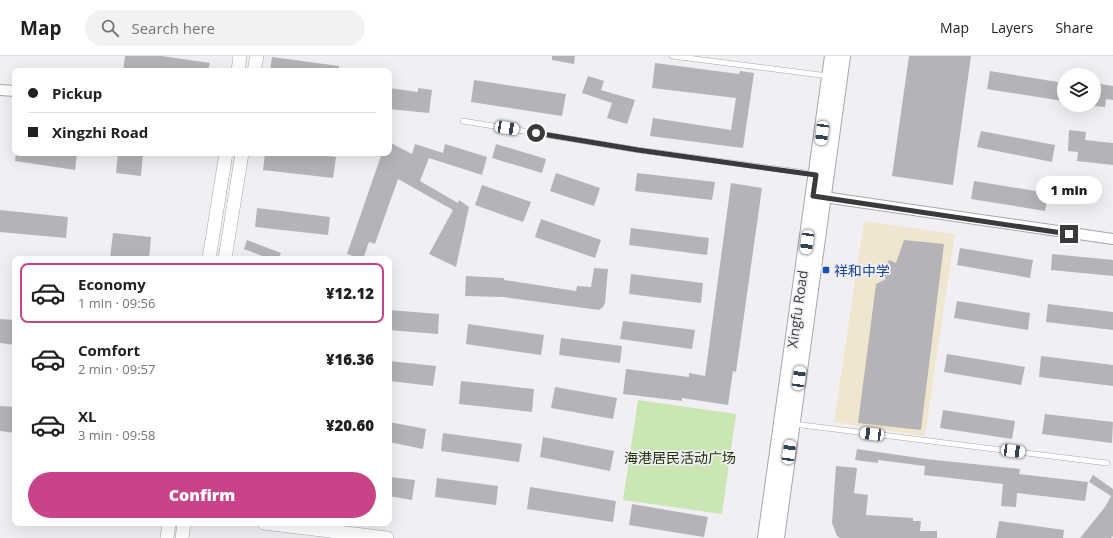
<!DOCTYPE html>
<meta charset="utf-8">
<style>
:root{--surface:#fff;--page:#f2f2f2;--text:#202124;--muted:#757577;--line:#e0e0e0;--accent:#c84387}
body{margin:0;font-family:"Open Sans","Noto Sans SC",sans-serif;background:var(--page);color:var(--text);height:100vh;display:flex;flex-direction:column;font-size:15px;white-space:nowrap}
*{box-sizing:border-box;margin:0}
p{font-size:13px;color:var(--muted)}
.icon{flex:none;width:22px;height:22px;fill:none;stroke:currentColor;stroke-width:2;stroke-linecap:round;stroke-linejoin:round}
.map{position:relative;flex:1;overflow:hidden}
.details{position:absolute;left:12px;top:200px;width:380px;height:270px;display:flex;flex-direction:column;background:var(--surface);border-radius:8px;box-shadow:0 4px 16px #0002}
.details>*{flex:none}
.guide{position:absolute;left:12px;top:12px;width:380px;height:88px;border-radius:8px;box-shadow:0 4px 16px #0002;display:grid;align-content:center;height:88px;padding:0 16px;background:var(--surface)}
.fabs{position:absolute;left:1057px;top:12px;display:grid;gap:8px}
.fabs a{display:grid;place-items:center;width:44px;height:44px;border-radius:50%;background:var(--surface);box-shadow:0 4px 16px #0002;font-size:20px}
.end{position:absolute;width:18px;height:18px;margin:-9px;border:5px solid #3a393b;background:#fff;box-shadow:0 0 0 2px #fff}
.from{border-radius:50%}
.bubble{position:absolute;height:28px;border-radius:14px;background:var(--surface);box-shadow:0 4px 16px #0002;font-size:13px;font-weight:800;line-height:28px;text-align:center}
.car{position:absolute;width:12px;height:24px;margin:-12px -6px;border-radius:5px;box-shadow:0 0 3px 1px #0007;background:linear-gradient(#fff 24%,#345 0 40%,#fff 0 76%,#345 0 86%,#fff 0)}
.guide b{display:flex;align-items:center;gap:14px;height:38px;font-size:15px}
.guide b+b{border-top:1px solid var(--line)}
.guide i{width:10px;height:10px;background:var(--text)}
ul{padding:7px 0 0;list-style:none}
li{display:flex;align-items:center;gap:12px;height:60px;margin:0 8px 6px;padding:0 8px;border:2px solid transparent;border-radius:8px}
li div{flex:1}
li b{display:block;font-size:15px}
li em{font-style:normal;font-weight:800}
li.current{border-color:var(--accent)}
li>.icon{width:36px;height:36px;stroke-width:1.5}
.button{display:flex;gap:8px;margin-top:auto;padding:8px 16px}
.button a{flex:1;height:46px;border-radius:24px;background:var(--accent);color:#fff;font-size:16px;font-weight:800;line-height:46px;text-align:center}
header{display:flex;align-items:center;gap:24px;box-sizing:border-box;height:56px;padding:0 20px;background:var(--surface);border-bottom:1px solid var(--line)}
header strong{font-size:19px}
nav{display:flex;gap:22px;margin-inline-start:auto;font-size:14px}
.search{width:280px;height:36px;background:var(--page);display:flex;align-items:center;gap:10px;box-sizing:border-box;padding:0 14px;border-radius:22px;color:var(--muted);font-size:15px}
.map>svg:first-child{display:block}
.commercial{fill:#efe6d0}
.green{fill:#cae6b3}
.building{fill:#b5b3b8}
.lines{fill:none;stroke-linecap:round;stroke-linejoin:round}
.service-casing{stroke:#a7a6aa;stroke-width:6}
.minor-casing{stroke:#a7a6aa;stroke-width:12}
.tertiary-casing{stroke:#a7a6aa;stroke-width:14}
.secondary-casing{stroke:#a7a6aa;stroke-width:16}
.service{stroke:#fff;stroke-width:5}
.minor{stroke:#fff;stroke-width:10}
.tertiary{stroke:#fff;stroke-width:13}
.secondary{stroke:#fff;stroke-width:14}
.route{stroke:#3a393b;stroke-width:5}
.transit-dot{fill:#1a4fb4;stroke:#f1eff4;stroke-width:1.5}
.labels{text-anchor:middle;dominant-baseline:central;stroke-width:3.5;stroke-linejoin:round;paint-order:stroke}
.transit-label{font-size:14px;fill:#164399;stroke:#f1eff4;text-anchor:start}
.street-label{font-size:14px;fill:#3a393b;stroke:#f1eff4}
.park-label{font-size:14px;fill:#1b3003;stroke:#f1eff4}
</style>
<header>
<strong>Map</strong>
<div class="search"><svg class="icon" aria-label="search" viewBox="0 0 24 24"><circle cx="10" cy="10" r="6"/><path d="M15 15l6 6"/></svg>Search here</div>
<nav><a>Map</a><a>Layers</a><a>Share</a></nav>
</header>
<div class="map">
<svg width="1113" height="482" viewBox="0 0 1113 482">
<rect width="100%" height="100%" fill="#f1eff4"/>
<path class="commercial" d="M864,165L955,178L925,380L834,366Z"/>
<path class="green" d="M638,344L736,358L722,458L623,444Z"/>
<g class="building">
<path d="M125,0H162L210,7L208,15H123Z"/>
<path d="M552,0H575L574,8L552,4Z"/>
<path d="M909,0H971L953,129L892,120Z"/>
<path d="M272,1L339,10V15H270Z"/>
<path d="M655,7L739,18L740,15L754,17L743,92L650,80L653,62L731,74L736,42L652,32Z"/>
<path d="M990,15L1064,27L1063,45L987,33Z"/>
<path d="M588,20L604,25L601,34L635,44L627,68L607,62L612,47L582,37Z"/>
<path d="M474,24L566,38L562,60L471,46Z"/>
<path d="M1094,27L1113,30V44L1106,43L1105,51L1094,50Z"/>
<path d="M389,32L418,36V32L432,34L429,57L389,53Z"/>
<path d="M1069,74L1086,76L1085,84L1113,87V109L1077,105L1078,96L1068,95Z"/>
<path d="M981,75L1055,89L1052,106L977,91Z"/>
<path d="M389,86L412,98L415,88L443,97L445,88L487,101L482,119L429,102L420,125L458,147L459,144L469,151L456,211L429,198L453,154L398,123L375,188L369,186L363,203L347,198L382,97H389Z"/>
<path d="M496,88L546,103L542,117L492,102Z"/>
<path d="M16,97H77L75,114L15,105Z"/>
<path d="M118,97H143L141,120L116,117Z"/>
<path d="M265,97H297L336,101L333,122L263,114Z"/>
<path d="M556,117L600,132L594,150L550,135Z"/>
<path d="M637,117L715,126L712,144L635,135Z"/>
<path d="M974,125L1048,137L1045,155L971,143Z"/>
<path d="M731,127L762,132L736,316L733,315L728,349L682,342V345L623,338L626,313L689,321V317L705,320Z"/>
<path d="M482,129L531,146L523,166L475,149Z"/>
<path d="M257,152L330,161L328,179L255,171Z"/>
<path d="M0,154L68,161L66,182L0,176Z"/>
<path d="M541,163L601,184L595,202L535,181Z"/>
<path d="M631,172L709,182L707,199L629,189Z"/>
<path d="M113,177L151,181L149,203L110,202Z"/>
<path d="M247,184L281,197L278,203H270L244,193Z"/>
<path d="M904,184L944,188L921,374L858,367L876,228L886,223L881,217L889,204L896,207Z"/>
<path d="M960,192L1033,204L1030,222L957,209Z"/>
<path d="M1052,198L1113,204V220L1051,214Z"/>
<path d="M594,212L608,213L605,247L603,251L599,254L503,241L465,240L466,220L504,222V224L576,235L577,230L591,231Z"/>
<path d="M631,218L703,227L701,247L629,238Z"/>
<path d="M957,245L1030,257L1028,274L954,262Z"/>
<path d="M1048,248L1113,256V274L1046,266Z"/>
<path d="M389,254L439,258L438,278L389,274Z"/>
<path d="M0,263L15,264V289L0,287Z"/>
<path d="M623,265L695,274L692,293L620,283Z"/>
<path d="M468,268L544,279L541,299L466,288Z"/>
<path d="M561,282L622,290L620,307L559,299Z"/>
<path d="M947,298L1025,311L1021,329L944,316Z"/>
<path d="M1041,300L1113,309V330L1039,321Z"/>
<path d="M389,305L436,310L433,330L389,325Z"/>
<path d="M461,325L534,333L532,356L459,348Z"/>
<path d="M555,331L617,342L613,363L551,352Z"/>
<path d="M0,350L15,351V377L0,375Z"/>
<path d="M943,354L1015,365L1012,383L940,372Z"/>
<path d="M1045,358L1113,366L1112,387L1042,378Z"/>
<path d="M389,366L426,373L423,393L389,386Z"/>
<path d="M443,377L522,388L519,406L441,395Z"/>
<path d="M543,381L614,395L610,415L540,401Z"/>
<path d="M857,393L926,403L1020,413L1019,418L1088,426L1085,445L1017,437L1016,451L1001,450L1003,428L924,419L925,410L878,404V407L855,404Z"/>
<path d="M836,410L857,412L854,437L868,439L866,459L913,462V465H921L920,475H937V482H840L837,480L832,467Z"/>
<path d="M1093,419L1113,433V480L1111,482H1080L1105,451L1111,440L1089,426Z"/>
<path d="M389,421L415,424L412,444L389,440Z"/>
<path d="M437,422L498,430L496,449L435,441Z"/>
<path d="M530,431L616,445L613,466L527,453Z"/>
<path d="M632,448L708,461L704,481L629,469Z"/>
<path d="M999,465L1064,474L1063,482H996Z"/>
</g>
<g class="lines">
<g class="service-casing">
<g id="service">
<path d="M672,0L828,20"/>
<path d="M463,65L638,94L814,118"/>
<path d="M794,368L1107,407"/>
</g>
</g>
<g class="minor-casing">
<g id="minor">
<path d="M0,34L15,35"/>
<path d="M817,140L1113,183"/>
</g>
</g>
<g class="tertiary-casing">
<g id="tertiary">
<path d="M238,15L240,0"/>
<path d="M254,15L257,0"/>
<path d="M209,203L226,97"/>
<path d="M225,203L242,97"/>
<path d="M264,467L387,482"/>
<path d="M167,482L169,467"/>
<path d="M182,482L184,467"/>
</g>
</g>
<g class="secondary-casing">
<g id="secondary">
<path d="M765,482L832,0"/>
<path d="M777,482L843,0"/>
</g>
</g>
<use href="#service" class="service"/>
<use href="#minor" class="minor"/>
<use href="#tertiary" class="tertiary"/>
<use href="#secondary" class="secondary"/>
</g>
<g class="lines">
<path class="route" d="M536,77L638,94L816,119L813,140L1069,178"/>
</g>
<rect class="transit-dot" x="822" y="210" width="8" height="8" rx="2"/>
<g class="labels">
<g class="transit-label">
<text x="834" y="214">祥和中学</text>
</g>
<g class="street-label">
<text transform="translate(797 253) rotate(-82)">Xingfu Road</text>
</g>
<g class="park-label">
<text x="680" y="401">海港居民活动广场</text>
</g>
</g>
</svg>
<div class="fabs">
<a><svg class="icon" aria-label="layers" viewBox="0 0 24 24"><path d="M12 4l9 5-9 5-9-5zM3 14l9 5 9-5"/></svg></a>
</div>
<i class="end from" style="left:536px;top:77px"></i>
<i class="end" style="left:1069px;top:178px"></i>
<div class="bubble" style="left:1036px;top:120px;width:66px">1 min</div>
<i class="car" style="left:507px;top:72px;rotate:99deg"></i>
<i class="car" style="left:822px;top:77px;rotate:187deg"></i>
<i class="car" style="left:807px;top:186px;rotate:188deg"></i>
<i class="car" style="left:799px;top:322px;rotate:8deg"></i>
<i class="car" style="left:872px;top:378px;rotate:277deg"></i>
<i class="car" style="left:1013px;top:395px;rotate:97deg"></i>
<i class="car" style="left:789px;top:396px;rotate:8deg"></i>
<div class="guide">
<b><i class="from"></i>Pickup</b>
<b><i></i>Xingzhi Road</b>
</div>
<section class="details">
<ul>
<li class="current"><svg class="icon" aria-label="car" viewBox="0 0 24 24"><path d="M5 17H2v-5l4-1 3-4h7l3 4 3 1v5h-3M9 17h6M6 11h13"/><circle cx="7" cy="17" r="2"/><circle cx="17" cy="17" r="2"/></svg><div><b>Economy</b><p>1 min · 09:56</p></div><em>¥12.12</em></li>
<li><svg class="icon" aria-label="car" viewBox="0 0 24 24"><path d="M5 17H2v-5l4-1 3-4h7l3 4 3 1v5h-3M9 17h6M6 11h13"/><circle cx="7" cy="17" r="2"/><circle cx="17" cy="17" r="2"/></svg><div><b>Comfort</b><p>2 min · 09:57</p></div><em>¥16.36</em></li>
<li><svg class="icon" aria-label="car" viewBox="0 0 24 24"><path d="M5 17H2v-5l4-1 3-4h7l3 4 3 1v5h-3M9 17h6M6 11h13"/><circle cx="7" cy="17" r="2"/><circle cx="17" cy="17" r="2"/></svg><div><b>XL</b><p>3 min · 09:58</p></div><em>¥20.60</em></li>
</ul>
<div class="button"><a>Confirm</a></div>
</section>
</div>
